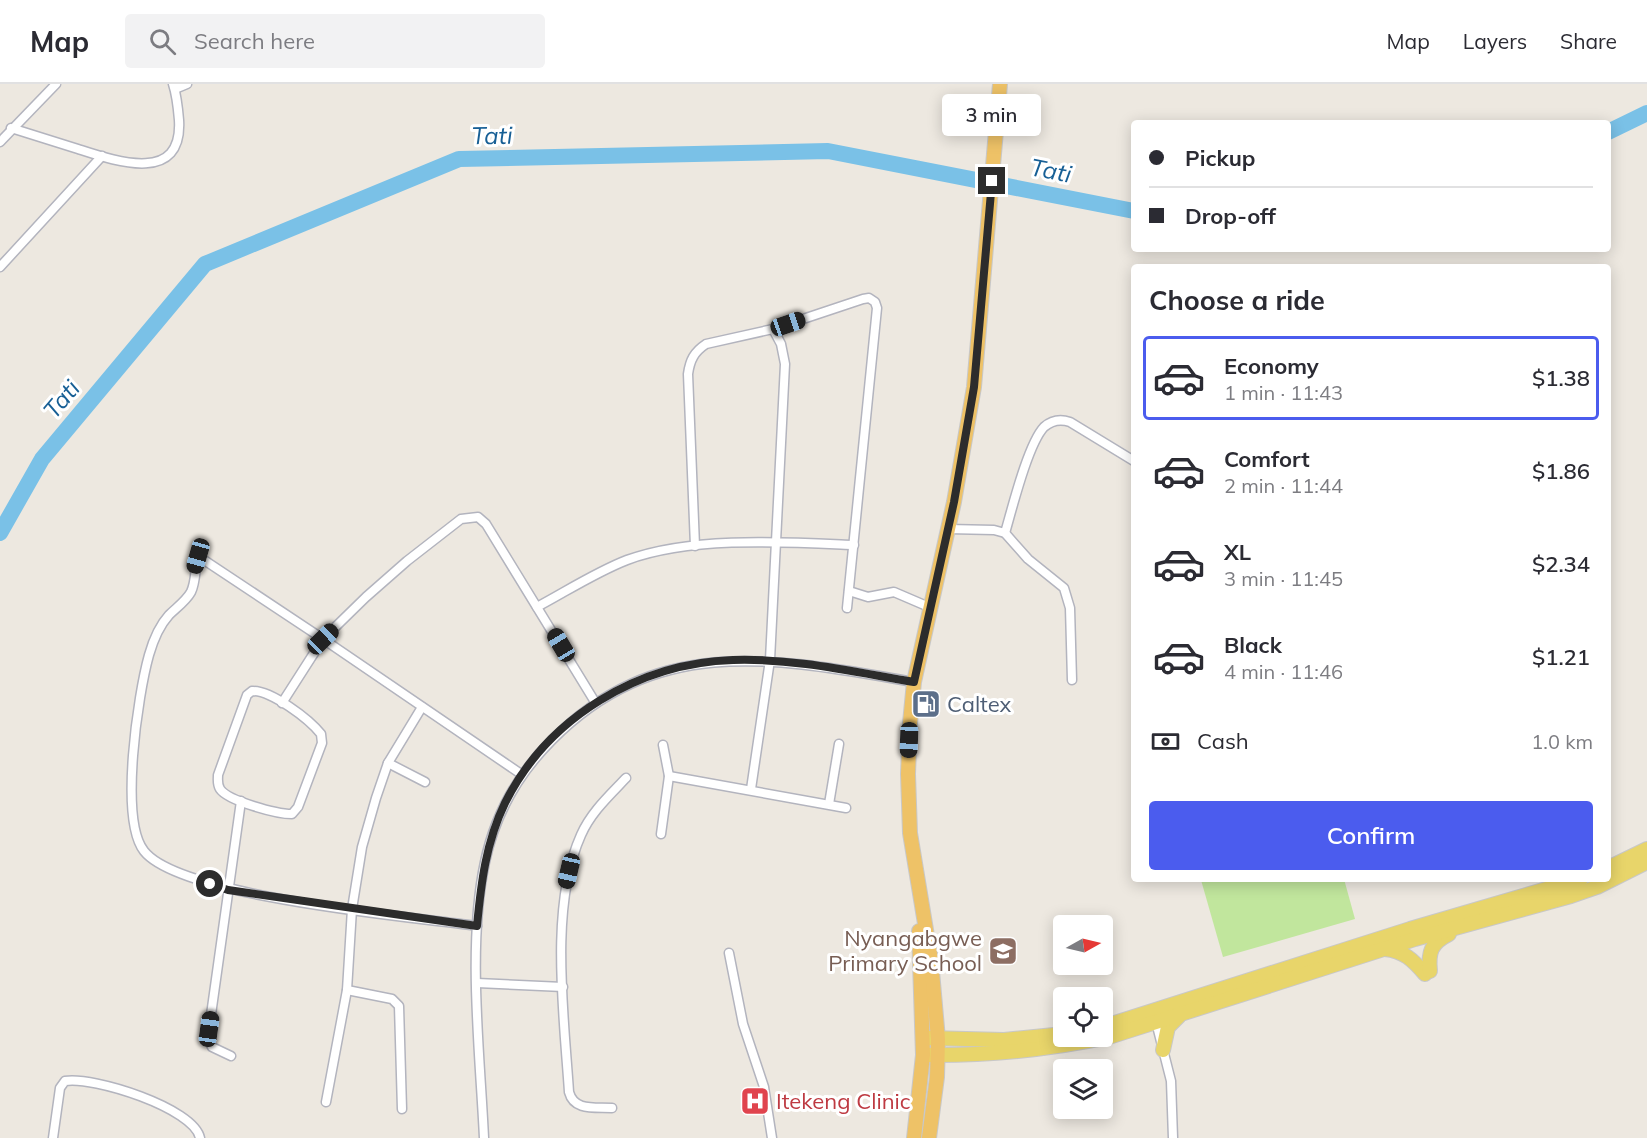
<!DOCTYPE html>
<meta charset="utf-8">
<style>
:root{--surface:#fff;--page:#f2f2f3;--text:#2b2b33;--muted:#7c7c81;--line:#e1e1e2;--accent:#4b5cee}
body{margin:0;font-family:Mulish,sans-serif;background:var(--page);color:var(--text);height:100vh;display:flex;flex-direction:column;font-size:22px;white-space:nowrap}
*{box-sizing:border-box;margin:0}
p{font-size:20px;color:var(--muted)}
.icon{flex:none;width:33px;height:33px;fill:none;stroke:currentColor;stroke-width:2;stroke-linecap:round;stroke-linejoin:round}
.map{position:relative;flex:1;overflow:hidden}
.sheet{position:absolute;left:1131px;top:180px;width:480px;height:618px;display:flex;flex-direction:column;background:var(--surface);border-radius:6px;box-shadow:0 3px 15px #0003}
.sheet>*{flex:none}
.banner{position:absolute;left:1131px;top:36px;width:480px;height:132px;border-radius:6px;box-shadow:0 3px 15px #0003;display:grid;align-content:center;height:132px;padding:0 18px;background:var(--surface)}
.needle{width:39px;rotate:82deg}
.fabs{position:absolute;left:1053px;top:831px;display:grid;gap:12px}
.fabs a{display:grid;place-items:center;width:60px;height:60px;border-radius:6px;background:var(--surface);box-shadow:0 3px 15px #0003;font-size:30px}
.end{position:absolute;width:27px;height:27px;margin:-14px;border:8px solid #2c2c2c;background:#fff;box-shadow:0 0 0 3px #fff}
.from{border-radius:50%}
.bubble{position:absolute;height:42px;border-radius:6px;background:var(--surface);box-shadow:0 3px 15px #0003;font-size:20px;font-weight:600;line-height:42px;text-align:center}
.car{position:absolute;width:18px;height:36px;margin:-18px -9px;border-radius:8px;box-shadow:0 0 4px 2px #0007;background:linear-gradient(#222 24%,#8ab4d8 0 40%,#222 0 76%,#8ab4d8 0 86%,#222 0)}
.banner b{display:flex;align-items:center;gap:21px;height:57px;font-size:22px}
.banner b+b{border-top:2px solid var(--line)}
.banner i{width:15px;height:15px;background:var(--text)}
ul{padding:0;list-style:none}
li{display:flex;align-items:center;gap:18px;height:84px;margin:0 12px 9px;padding:0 6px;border:3px solid transparent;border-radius:6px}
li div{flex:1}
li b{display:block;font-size:22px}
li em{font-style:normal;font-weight:600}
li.on{border-color:var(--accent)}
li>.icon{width:54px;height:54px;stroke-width:1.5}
h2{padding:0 18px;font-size:27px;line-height:72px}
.pay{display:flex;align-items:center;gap:15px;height:66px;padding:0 18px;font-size:22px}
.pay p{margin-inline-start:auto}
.cta{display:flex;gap:12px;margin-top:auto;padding:12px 18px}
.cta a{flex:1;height:69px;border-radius:6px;background:var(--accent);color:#fff;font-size:24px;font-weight:600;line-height:69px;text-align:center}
header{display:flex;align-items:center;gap:36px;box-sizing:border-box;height:84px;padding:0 30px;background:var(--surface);border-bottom:2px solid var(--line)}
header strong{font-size:28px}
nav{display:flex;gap:33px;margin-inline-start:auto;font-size:21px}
.search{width:420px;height:54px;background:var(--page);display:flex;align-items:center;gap:15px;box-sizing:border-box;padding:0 21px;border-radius:6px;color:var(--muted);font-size:22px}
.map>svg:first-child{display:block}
.pitch{fill:#c1e69d}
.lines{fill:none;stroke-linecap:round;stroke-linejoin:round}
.river{stroke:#7ac1e7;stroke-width:16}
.minor-casing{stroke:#b3b4be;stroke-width:11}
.primary-casing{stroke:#c8c8c8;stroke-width:16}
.trunk-casing{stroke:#c8c8c8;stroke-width:16}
.minor{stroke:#fff;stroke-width:8}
.primary{stroke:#e8d56a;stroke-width:14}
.trunk{stroke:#eec267;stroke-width:14}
.route{stroke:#2c2c2c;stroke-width:8}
.labels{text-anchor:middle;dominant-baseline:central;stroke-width:6;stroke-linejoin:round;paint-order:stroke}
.service-label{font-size:22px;fill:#4e5e75;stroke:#fff;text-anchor:start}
.education-label{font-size:22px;fill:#785e54;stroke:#fff;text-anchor:end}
.health-label{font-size:22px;fill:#be3a42;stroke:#fff;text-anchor:start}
.water-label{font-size:24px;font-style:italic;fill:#175f95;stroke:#fff}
</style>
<header>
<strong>Map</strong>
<div class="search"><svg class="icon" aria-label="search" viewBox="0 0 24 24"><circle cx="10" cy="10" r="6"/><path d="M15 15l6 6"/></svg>Search here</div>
<nav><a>Map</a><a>Layers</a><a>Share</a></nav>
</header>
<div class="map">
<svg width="1647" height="1054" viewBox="0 0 1647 1054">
<rect width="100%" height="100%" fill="#ede8e0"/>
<path class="pitch" d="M1344,795L1355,835L1223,873L1201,796Z"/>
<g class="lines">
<g class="river">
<path d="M1608,48L1647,29"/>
<path d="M0,449L42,375L205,180L459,75L828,67L1134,127"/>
</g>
<g class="minor-casing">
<g id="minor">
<path d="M175,5L187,0"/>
<path d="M11,44C33,51 55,58 78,65C115,77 183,101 179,36C178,24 177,12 173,0"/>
<path d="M0,58L56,0"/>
<path d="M0,183L102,72"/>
<path d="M773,245L863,215L869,214L875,218L877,224L847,524"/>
<path d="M948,445L994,446L1005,449L1028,475L1064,504L1070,524L1072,596"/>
<path d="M1005,449C1012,425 1028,360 1044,343C1052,336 1061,335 1070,338L1134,377"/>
<path d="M695,462L688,290C690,276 694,268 706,260L773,245L781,260L785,280L770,576L751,705"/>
<path d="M849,507L868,513L894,508L929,523"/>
<path d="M537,523C567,507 596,488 627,476C692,452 785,458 854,461"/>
<path d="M252,607C271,606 309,635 321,650L322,659L298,723L292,730C277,730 228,717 220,705C217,700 218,696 218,691L247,611Z"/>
<path d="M282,619L323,555L366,513L407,477L461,435L478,433L486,440L595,618"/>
<path d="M388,679L425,698"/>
<path d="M669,692L846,724"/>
<path d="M829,720L839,660"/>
<path d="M661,750L669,692L663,661"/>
<path d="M477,842C412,833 180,813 144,767C119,735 138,610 149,571C153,557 159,542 169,531C176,524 186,517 191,508C196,498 195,483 198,472L323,555L521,690"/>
<path d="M729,869L743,940L764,1003L772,1054"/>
<path d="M477,899L563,903"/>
<path d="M347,906L392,915L399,922L402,1025"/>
<path d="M1155,934L1171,997L1173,1054"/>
<path d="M231,972L212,963L209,956V945L241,717"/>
<path d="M326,1018L347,906L352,825L362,763L376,714L388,679L422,623"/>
<path d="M612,1024C594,1023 574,1027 569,1008C564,931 549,822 581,751C591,728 610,711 626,694"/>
<path d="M53,1054L60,1004L65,997C93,992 194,1024 200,1054"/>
<path d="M484,1054C480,968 467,861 485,778C495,730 518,690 552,656C659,548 779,575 914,598"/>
</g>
</g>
<g class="primary-casing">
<g id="primary">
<path d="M1608,784L1647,765"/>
<path d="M1385,865C1404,867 1413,876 1425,890"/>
<path d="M1430,887C1428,868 1431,859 1449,850"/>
<path d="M1102,943L1410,845L1581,795"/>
<path d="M928,954L1004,956L1064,950"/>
<path d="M1163,966L1168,943L1179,932"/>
<path d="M923,971C986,972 1047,966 1109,953L1415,855L1571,812L1597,803L1647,778"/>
</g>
</g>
<g class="trunk-casing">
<g id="trunk">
<path d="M914,1054L923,971L919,847"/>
<path d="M929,1054L937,993L938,955L931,876L910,749L908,690L910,639L914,598L954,418L974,303L1000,0"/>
</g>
</g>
<use href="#minor" class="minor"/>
<use href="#primary" class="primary"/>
<use href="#trunk" class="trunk"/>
</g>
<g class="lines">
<path class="route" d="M210,800L228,806L477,842C481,799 486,758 505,719C548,633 639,579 733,576C794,574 854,588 914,598L954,418L974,303L992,97"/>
</g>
<defs>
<g id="fuel-square" transform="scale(1.5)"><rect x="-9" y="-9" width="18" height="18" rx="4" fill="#5c6f8a" stroke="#fff"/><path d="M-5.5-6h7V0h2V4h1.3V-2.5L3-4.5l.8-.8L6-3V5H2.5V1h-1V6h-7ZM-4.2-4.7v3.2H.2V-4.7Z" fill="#fff"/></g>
<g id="school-square" transform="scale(1.5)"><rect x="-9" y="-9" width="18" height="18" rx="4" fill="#8d6e63" stroke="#fff"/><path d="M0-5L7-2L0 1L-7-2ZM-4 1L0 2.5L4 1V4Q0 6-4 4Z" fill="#fff"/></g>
<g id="hospital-square" transform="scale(1.5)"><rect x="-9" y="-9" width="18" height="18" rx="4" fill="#e0444e" stroke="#fff"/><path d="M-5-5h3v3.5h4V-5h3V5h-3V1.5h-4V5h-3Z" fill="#fff"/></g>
</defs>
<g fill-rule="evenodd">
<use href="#fuel-square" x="926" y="620"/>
<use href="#school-square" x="1003" y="867"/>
<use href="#hospital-square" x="755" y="1017"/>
</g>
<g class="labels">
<g class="service-label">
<text x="947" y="620">Caltex</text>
</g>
<g class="education-label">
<text x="982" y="854">Nyangabgwe<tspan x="982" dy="25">Primary School</tspan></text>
</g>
<g class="health-label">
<text x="776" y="1017">Itekeng Clinic</text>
</g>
<g class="water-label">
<text transform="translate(492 51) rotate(-1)">Tati</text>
<text transform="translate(1051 86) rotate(11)">Tati</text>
<text transform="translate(61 315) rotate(-50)">Tati</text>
</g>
</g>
</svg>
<div class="fabs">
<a><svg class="needle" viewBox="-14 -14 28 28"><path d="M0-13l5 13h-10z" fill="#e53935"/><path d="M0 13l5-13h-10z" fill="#7c7c81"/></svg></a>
<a><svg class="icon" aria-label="locate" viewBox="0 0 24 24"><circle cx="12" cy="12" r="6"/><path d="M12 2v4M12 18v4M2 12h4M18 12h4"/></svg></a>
<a><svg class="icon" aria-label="layers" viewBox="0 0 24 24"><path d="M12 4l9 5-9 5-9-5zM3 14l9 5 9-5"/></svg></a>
</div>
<i class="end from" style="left:210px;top:800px"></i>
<i class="end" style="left:992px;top:97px"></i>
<div class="bubble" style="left:942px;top:10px;width:99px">3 min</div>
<i class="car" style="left:788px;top:240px;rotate:71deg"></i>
<i class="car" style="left:198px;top:472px;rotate:196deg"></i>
<i class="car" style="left:323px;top:555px;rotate:46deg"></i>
<i class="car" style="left:561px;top:561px;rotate:329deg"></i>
<i class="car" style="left:909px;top:656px;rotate:182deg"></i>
<i class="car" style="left:569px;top:787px;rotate:193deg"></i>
<i class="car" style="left:209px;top:945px;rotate:8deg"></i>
<div class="banner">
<b><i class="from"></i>Pickup</b>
<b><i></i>Drop-off</b>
</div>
<section class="sheet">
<h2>Choose a ride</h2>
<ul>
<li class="on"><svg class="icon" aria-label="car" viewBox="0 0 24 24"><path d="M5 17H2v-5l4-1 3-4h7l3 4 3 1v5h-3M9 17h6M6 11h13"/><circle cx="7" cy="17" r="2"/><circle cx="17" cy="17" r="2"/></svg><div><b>Economy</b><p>1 min · 11:43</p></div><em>$1.38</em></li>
<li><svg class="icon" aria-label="car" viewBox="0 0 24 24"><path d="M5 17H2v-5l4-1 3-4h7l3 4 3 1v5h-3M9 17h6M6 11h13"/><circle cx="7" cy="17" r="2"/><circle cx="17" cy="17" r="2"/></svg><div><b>Comfort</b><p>2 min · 11:44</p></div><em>$1.86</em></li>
<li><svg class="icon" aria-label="car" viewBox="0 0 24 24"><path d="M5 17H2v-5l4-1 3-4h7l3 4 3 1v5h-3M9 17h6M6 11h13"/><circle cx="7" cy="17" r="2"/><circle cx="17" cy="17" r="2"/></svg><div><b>XL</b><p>3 min · 11:45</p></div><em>$2.34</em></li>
<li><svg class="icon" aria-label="car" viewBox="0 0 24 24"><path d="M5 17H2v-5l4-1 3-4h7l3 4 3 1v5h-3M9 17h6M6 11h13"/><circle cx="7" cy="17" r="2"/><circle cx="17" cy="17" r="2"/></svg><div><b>Black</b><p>4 min · 11:46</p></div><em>$1.21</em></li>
</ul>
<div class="pay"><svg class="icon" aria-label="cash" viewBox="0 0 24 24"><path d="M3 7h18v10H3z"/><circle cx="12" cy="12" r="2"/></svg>Cash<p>1.0 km</p></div>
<div class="cta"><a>Confirm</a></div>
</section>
</div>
